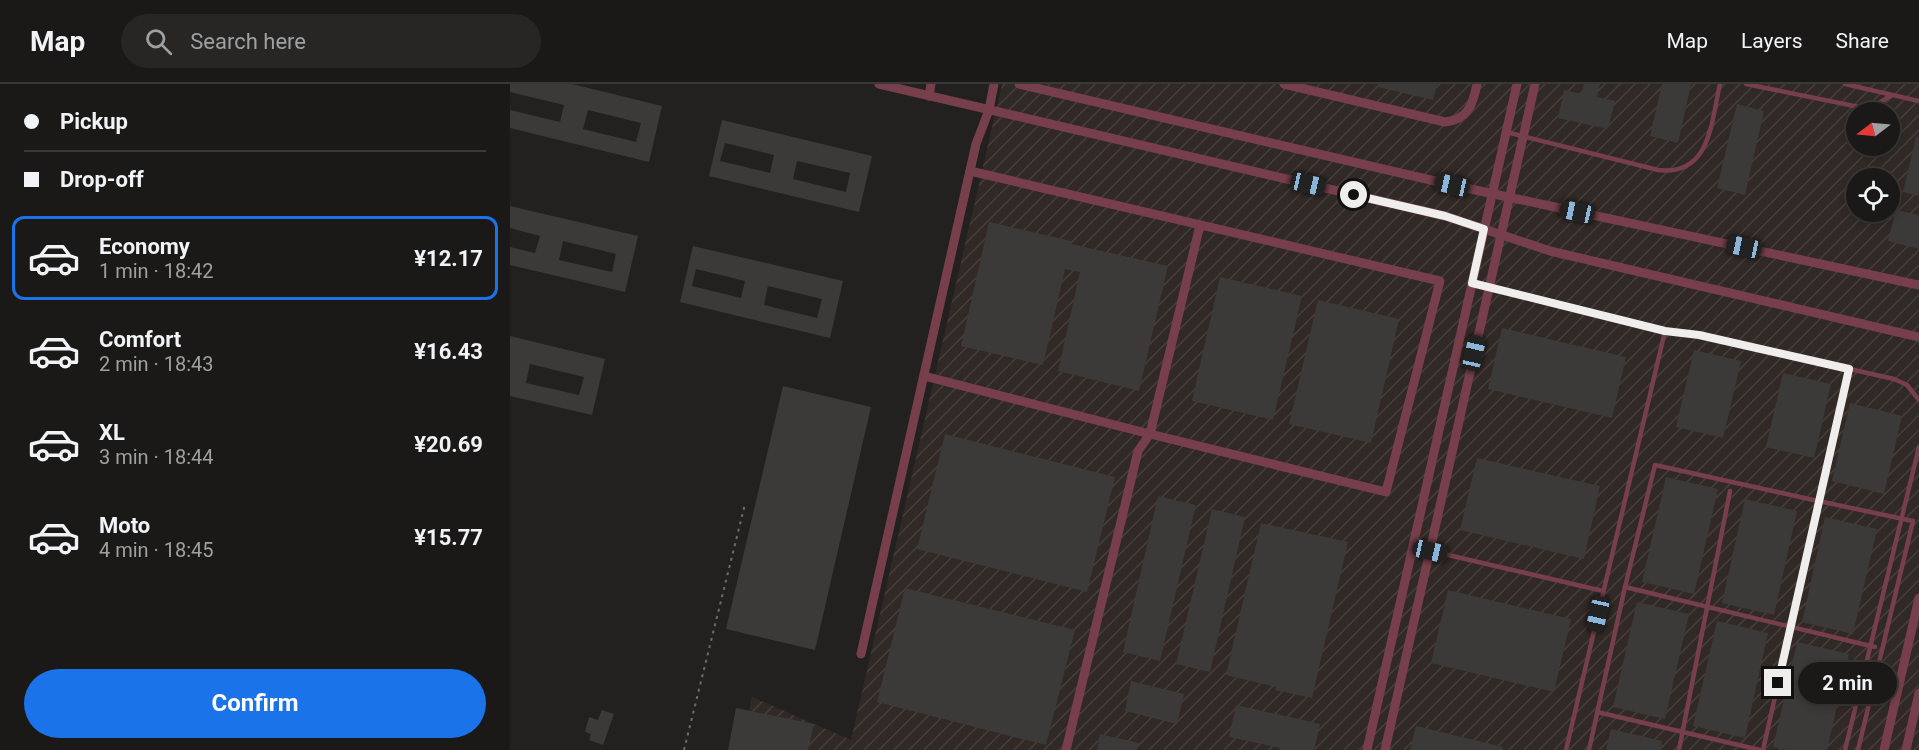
<!DOCTYPE html>
<meta charset="utf-8">
<style>
:root{--surface:#1a1917;--page:#272624;--text:#f1f3f6;--muted:#9fa0a1;--line:#383836;--accent:#1a73e8}
body{margin:0;font-family:Roboto,sans-serif;background:var(--page);color:var(--text);height:100vh;display:flex;flex-direction:column;font-size:22px;white-space:nowrap}
*{box-sizing:border-box;margin:0}
p{font-size:20px;color:var(--muted)}
.icon{flex:none;width:33px;height:33px;fill:none;stroke:currentColor;stroke-width:2;stroke-linecap:round;stroke-linejoin:round}
.map{position:relative;flex:1;overflow:hidden}
.details{display:flex;flex-direction:column;background:var(--surface);width:510px}
.details>*{flex:none}
.banner{display:grid;align-content:center;height:132px;padding:0 24px;background:var(--surface)}
.needle{width:39px;rotate:254deg}
.fabs{position:absolute;left:1336px;top:18px;display:grid;gap:12px}
.fabs a{display:grid;place-items:center;width:54px;height:54px;border-radius:50%;background:var(--surface);box-shadow:0 3px 9px #0003,0 0 0 2px var(--line);font-size:30px}
.end{position:absolute;width:27px;height:27px;margin:-14px;border:8px solid #efeeed;background:#111;box-shadow:0 0 0 3px #111}
.from{border-radius:50%}
.bubble{position:absolute;height:42px;border-radius:21px;background:var(--surface);box-shadow:0 3px 9px #0003,0 0 0 2px var(--line);font-size:20px;font-weight:700;line-height:42px;text-align:center}
.car{position:absolute;width:18px;height:36px;margin:-18px -9px;border-radius:8px;box-shadow:0 0 4px 2px #0007;background:linear-gradient(#222 24%,#8ab4d8 0 40%,#222 0 76%,#8ab4d8 0 86%,#222 0)}
.banner b{display:flex;align-items:center;gap:21px;height:57px;font-size:22px}
.banner b+b{border-top:2px solid var(--line)}
.banner i{width:15px;height:15px;background:var(--text)}
ul{padding:0;list-style:none}
li{display:flex;align-items:center;gap:18px;height:84px;margin:0 12px 9px;padding:0 12px;border:3px solid transparent;border-radius:12px}
li div{flex:1}
li b{display:block;font-size:22px}
li em{font-style:normal;font-weight:700}
li.selected{border-color:var(--accent)}
li>.icon{width:54px;height:54px;stroke-width:1.5}
.cta{display:flex;gap:12px;margin-top:auto;padding:12px 24px}
.cta a{flex:1;height:69px;border-radius:36px;background:var(--accent);color:#fff;font-size:24px;font-weight:700;line-height:69px;text-align:center}
header{display:flex;align-items:center;gap:36px;box-sizing:border-box;height:84px;padding:0 30px;background:var(--surface);border-bottom:2px solid var(--line)}
header strong{font-size:28px}
nav{display:flex;gap:33px;margin-inline-start:auto;font-size:21px}
.search{width:420px;height:54px;background:var(--page);display:flex;align-items:center;gap:15px;box-sizing:border-box;padding:0 21px;border-radius:33px;color:var(--muted);font-size:22px}
main{display:flex;flex:1;min-height:0}
.map>svg:first-child{display:block}
.industrial{fill:url(#industrial-furrows);fill-rule:evenodd}
.building{fill:#3c3a38;fill-rule:evenodd}
.lines{fill:none;stroke-linecap:round;stroke-linejoin:round}
.path{stroke:#6d6b69;stroke-width:2;stroke-dasharray:3 4.5;stroke-linecap:butt}
.service{stroke:#773f4b;stroke-width:4.5}
.minor{stroke:#773f4b;stroke-width:9}
.service-bridge{stroke:#773f4b;stroke-width:4.5}
.route{stroke:#efeeed;stroke-width:8}
</style>
<header>
<strong>Map</strong>
<div class="search"><svg class="icon" aria-label="search" viewBox="0 0 24 24"><circle cx="10" cy="10" r="6"/><path d="M15 15l6 6"/></svg>Search here</div>
<nav><a>Map</a><a>Layers</a><a>Share</a></nav>
</header>
<main>
<section class="details">
<div class="banner">
<b><i class="from"></i>Pickup</b>
<b><i></i>Drop-off</b>
</div>
<ul>
<li class="selected"><svg class="icon" aria-label="car" viewBox="0 0 24 24"><path d="M5 17H2v-5l4-1 3-4h7l3 4 3 1v5h-3M9 17h6M6 11h13"/><circle cx="7" cy="17" r="2"/><circle cx="17" cy="17" r="2"/></svg><div><b>Economy</b><p>1 min · 18:42</p></div><em>¥12.17</em></li>
<li><svg class="icon" aria-label="car" viewBox="0 0 24 24"><path d="M5 17H2v-5l4-1 3-4h7l3 4 3 1v5h-3M9 17h6M6 11h13"/><circle cx="7" cy="17" r="2"/><circle cx="17" cy="17" r="2"/></svg><div><b>Comfort</b><p>2 min · 18:43</p></div><em>¥16.43</em></li>
<li><svg class="icon" aria-label="car" viewBox="0 0 24 24"><path d="M5 17H2v-5l4-1 3-4h7l3 4 3 1v5h-3M9 17h6M6 11h13"/><circle cx="7" cy="17" r="2"/><circle cx="17" cy="17" r="2"/></svg><div><b>XL</b><p>3 min · 18:44</p></div><em>¥20.69</em></li>
<li><svg class="icon" aria-label="car" viewBox="0 0 24 24"><path d="M5 17H2v-5l4-1 3-4h7l3 4 3 1v5h-3M9 17h6M6 11h13"/><circle cx="7" cy="17" r="2"/><circle cx="17" cy="17" r="2"/></svg><div><b>Moto</b><p>4 min · 18:45</p></div><em>¥15.77</em></li>
</ul>
<div class="cta"><a>Confirm</a></div>
</section>
<div class="map">
<svg width="1409" height="666" viewBox="0 0 1409 666">
<defs>
<pattern id="industrial-furrows" width="10" height="10" patternUnits="userSpaceOnUse" patternTransform="scale(1.5)"><rect width="10" height="10" fill="#312925"/><path d="M-1 1l2-2M0 10L10 0M9 11l2-2" fill="none" stroke="#453e3a"/></pattern>
</defs>
<rect width="100%" height="100%" fill="#23211f"/>
<path class="industrial" d="M492,0H1409V666H230L242,613L341,656ZM1347,28H1380V62H1347ZM1347,94H1380V128H1347Z"/>
<g class="building">
<path d="M0,0H62L152,22L139,78L0,44V26L50,38L54,21L0,8ZM78,26L131,39L126,58L73,45Z"/>
<path d="M868,0H927L923,16L868,3Z"/>
<path d="M1074,0H1090L1087,13L1105,17L1098,45L1048,34L1054,6L1072,10Z"/>
<path d="M1152,0H1181L1168,59L1140,52Z"/>
<path d="M1227,20L1254,27L1235,111L1207,104Z"/>
<path d="M212,36L362,72L349,128L199,92ZM215,59L264,71L260,89L210,77ZM287,77L340,89L336,108L283,95Z"/>
<path d="M1406,53H1409V112L1393,108Z"/>
<path d="M0,122L128,152L115,208L0,181V163L25,169L30,152L0,144ZM53,157L106,170L102,188L49,176Z"/>
<path d="M1386,126L1409,131V165L1378,157Z"/>
<path d="M479,138L561,157V160L658,182L629,307L548,287L570,188L555,185L533,281L451,262Z"/>
<path d="M183,162L333,197L320,254L170,218ZM186,185L235,197L231,214L182,202ZM258,202L312,215L307,234L254,221Z"/>
<path d="M710,193L792,212L763,336L682,317Z"/>
<path d="M808,216L889,235L861,359L779,340Z"/>
<path d="M992,244L1116,273L1102,334L978,305Z"/>
<path d="M0,252L95,275L82,331L0,312ZM20,280L74,293L69,311L16,299Z"/>
<path d="M1184,266L1231,277L1213,354L1166,343Z"/>
<path d="M1273,289L1321,300L1304,374L1256,363Z"/>
<path d="M273,302L361,323L305,566L216,545Z"/>
<path d="M1340,319L1392,332L1374,410L1322,397Z"/>
<path d="M435,350L605,393L577,508L407,465Z"/>
<path d="M967,374L1090,402L1074,475L950,446Z"/>
<path d="M1156,393L1208,405L1184,510L1132,498Z"/>
<path d="M648,412L686,421L650,577L613,568Z"/>
<path d="M1235,415L1287,427L1264,531L1212,519Z"/>
<path d="M702,425L735,433L700,588L666,580Z"/>
<path d="M1315,433L1367,445L1343,550L1292,538Z"/>
<path d="M751,439L838,458L802,614L765,606L766,603L716,591Z"/>
<path d="M395,504L565,546L536,661L367,618Z"/>
<path d="M938,506L1061,535L1044,608L921,579Z"/>
<path d="M1127,518L1179,530L1155,635L1103,623Z"/>
<path d="M1207,537L1258,549L1235,654L1183,642Z"/>
<path d="M1287,558L1339,570L1317,666H1276L1263,663Z"/>
<path d="M621,597L674,610L667,640L615,627Z"/>
<path d="M726,621L810,640L804,666H770V664L719,653Z"/>
<path d="M226,624L304,640L298,666H218Z"/>
<path d="M92,626L104,630L93,661L79,656L81,650L75,648L79,633L88,636Z"/>
<path d="M906,642L993,663V666H900Z"/>
<path d="M1101,645L1152,657L1150,666H1096Z"/>
<path d="M590,650L629,659L627,666H587Z"/>
</g>
<g class="lines">
<path class="path" d="M174,666L235,420"/>
<g class="service">
<path d="M1236,0L1359,25L1382,11"/>
<path d="M1335,0L1409,17"/>
<path d="M996,48L1148,86C1201,92 1201,38 1210,0"/>
<path d="M962,199L1155,247L1189,251L1384,295L1397,301L1409,316"/>
<path d="M921,467L1093,507"/>
<path d="M1056,666L1155,247"/>
<path d="M1079,666L1115,503L1145,381L1299,415"/>
<path d="M1169,666L1220,407"/>
<path d="M1253,666L1339,285"/>
<path d="M1335,666L1409,363"/>
<path d="M1348,666L1403,437L1398,436"/>
</g>
<g class="minor">
<path d="M369,0L935,132L1040,167L1409,253"/>
<path d="M509,0L942,101L1409,201"/>
<path d="M774,0L935,38C958,36 963,20 967,0"/>
<path d="M419,12L421,0"/>
<path d="M414,292L640,350L876,408L930,197L460,87"/>
<path d="M351,570L466,60L479,26L484,0"/>
<path d="M556,666L628,367L640,350L690,141"/>
<path d="M857,666L1007,0"/>
<path d="M875,666L1025,0"/>
<path d="M1374,666L1409,514"/>
<path d="M1396,666L1409,609"/>
</g>
<g class="service-bridge">
<path d="M1299,415L1398,436"/>
<path d="M1115,503L1365,563"/>
<path d="M1087,628L1250,666"/>
</g>
</g>
<g class="lines">
<path class="route" d="M844,111L935,132L974,145L962,199L1155,247L1189,251L1339,285L1268,599"/>
</g>
</svg>
<div class="fabs">
<a><svg class="needle" viewBox="-14 -14 28 28"><path d="M0-13l5 13h-10z" fill="#e53935"/><path d="M0 13l5-13h-10z" fill="#9fa0a1"/></svg></a>
<a><svg class="icon" aria-label="locate" viewBox="0 0 24 24"><circle cx="12" cy="12" r="6"/><path d="M12 2v4M12 18v4M2 12h4M18 12h4"/></svg></a>
</div>
<i class="end from" style="left:844px;top:111px"></i>
<i class="end" style="left:1268px;top:599px"></i>
<div class="bubble" style="left:1288px;top:578px;width:99px">2 min</div>
<i class="car" style="left:798px;top:100px;rotate:103deg"></i>
<i class="car" style="left:942px;top:101px;rotate:283deg"></i>
<i class="car" style="left:1067px;top:128px;rotate:282deg"></i>
<i class="car" style="left:1234px;top:163px;rotate:282deg"></i>
<i class="car" style="left:964px;top:269px;rotate:13deg"></i>
<i class="car" style="left:920px;top:467px;rotate:103deg"></i>
<i class="car" style="left:1088px;top:530px;rotate:193deg"></i>
</div>
</main>
